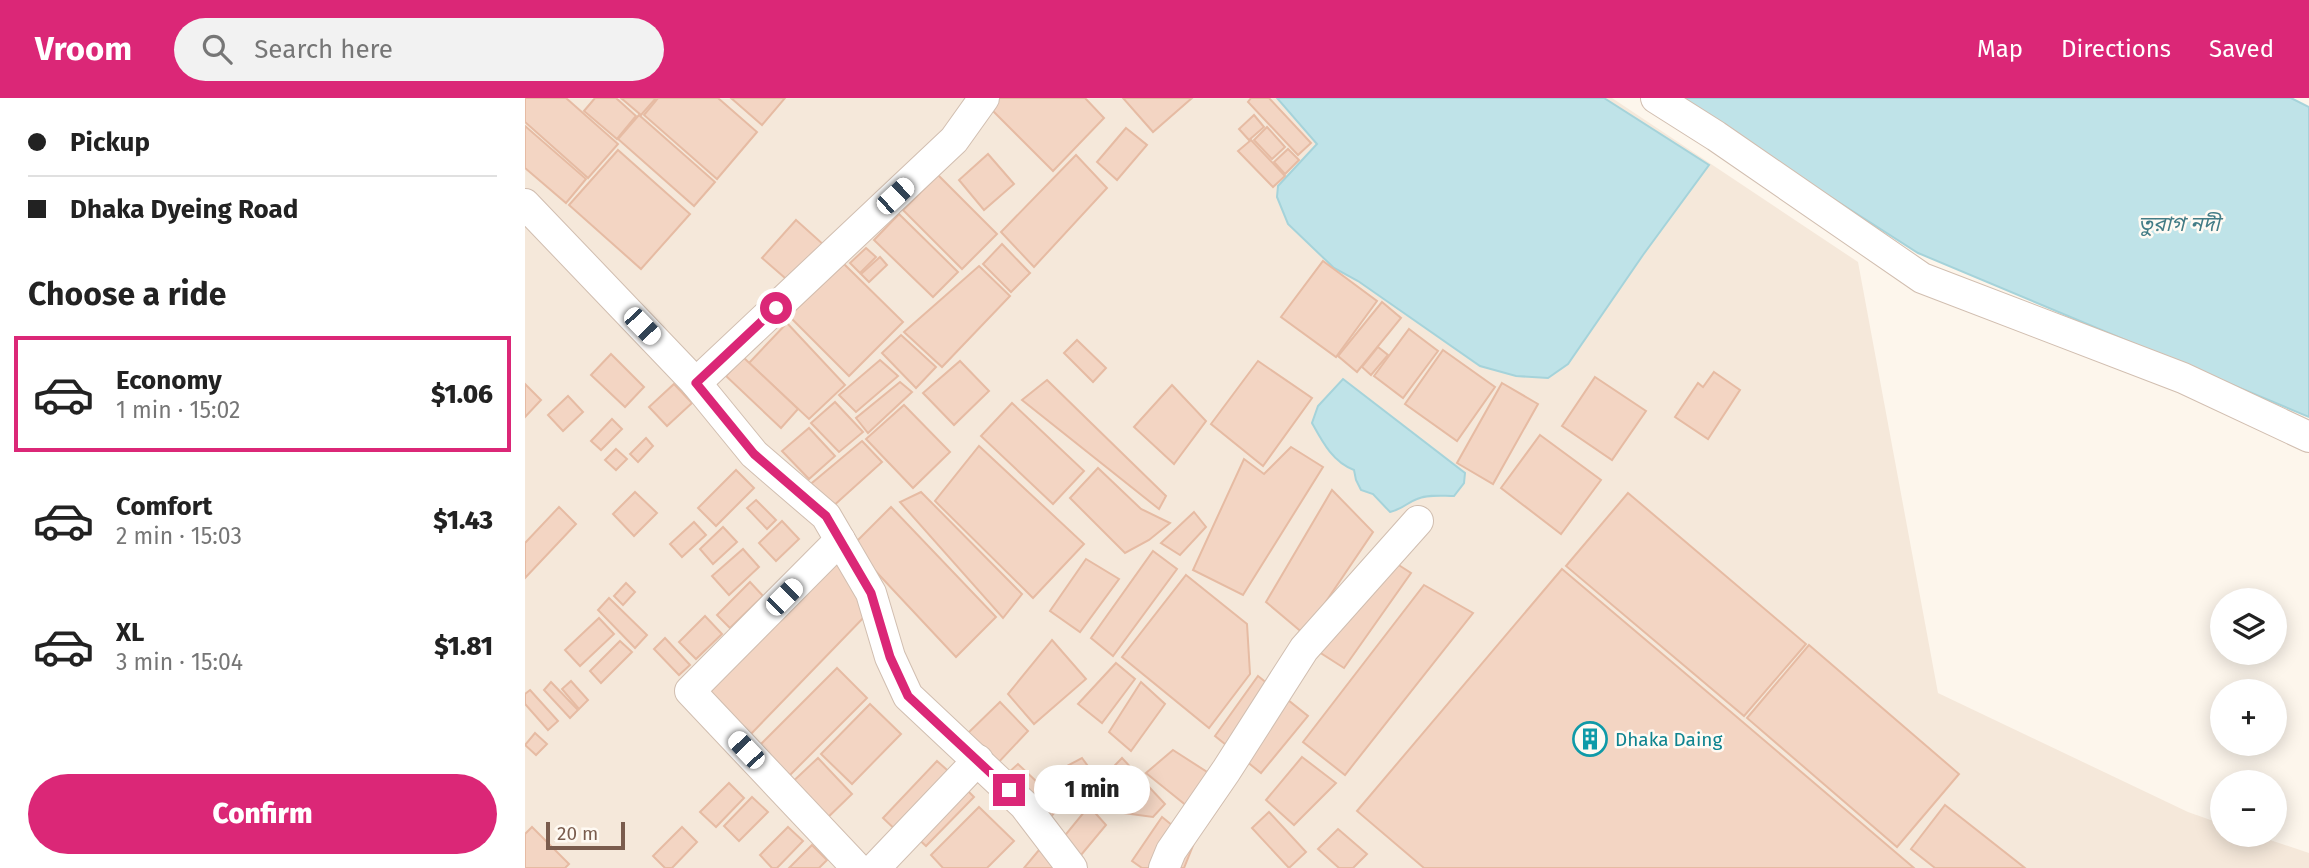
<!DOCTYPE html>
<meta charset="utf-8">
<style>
:root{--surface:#fff;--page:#f2f2f2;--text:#222;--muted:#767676;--line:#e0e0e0;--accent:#db2777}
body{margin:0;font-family:"Fira Sans","Noto Sans Bengali",sans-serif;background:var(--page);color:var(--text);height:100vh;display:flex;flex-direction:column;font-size:26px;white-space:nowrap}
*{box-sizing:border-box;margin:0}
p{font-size:23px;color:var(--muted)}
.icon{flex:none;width:38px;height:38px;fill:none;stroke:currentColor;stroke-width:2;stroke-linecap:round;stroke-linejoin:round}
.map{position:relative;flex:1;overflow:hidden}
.panel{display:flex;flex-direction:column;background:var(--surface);width:525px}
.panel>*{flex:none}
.top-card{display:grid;align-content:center;height:154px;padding:0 28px;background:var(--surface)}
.buttons{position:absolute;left:1685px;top:490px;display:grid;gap:14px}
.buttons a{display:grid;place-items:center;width:77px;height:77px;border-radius:50%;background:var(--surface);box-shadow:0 4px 18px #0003;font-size:35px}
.scale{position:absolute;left:21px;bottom:18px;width:79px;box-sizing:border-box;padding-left:7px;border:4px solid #7a5c4d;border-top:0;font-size:19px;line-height:24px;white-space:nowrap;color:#7a5c4d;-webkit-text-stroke:5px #fffaf3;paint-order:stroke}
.end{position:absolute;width:32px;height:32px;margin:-16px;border:9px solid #db2777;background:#fff;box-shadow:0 0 0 4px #fff}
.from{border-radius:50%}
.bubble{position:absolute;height:49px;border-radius:24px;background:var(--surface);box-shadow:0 4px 18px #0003;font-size:23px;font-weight:800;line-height:49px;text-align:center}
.car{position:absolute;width:21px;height:42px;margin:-21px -10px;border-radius:9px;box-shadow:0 0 5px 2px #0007;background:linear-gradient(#fff 24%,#345 0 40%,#fff 0 76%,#345 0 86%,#fff 0)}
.top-card b{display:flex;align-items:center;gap:24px;height:66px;font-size:26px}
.top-card b+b{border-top:2px solid var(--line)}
.top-card i{width:18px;height:18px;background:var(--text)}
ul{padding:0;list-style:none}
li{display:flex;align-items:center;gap:21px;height:116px;margin:0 14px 10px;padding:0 14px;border:4px solid transparent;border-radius:0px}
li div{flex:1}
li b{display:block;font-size:26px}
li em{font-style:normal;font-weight:800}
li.on{border-color:var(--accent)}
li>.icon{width:63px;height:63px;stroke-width:1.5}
h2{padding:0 28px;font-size:32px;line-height:84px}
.action{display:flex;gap:14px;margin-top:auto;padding:14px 28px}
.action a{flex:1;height:80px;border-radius:42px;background:var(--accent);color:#fff;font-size:28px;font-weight:800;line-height:80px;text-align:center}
header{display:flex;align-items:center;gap:42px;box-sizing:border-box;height:98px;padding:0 35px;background:var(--accent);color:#fff}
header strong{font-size:33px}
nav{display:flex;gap:38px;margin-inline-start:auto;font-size:24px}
.search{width:490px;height:63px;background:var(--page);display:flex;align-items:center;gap:18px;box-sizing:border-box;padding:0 24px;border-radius:38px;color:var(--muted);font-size:26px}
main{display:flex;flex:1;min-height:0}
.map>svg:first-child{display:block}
.residential{fill:#f5e8da}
.water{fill:#bfe3e8;stroke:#a5d3da;stroke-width:2}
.building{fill:#f3d5c3;stroke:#e6bba3;stroke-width:2}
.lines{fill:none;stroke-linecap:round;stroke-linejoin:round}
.minor-casing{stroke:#d1beb0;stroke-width:32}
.minor{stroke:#fff;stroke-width:30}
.route{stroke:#db2777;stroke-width:9}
.labels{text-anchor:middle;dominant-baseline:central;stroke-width:5;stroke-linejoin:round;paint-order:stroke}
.culture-label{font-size:19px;fill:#0d838f;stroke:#fffaf3;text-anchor:start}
.water-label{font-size:21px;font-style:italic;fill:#437c86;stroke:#fffaf3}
</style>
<header>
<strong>Vroom</strong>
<div class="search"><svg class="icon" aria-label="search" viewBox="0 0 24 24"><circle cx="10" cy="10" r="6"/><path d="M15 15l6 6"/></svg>Search here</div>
<nav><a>Map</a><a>Directions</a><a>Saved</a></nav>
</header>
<main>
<section class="panel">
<div class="top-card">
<b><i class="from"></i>Pickup</b>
<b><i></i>Dhaka Dyeing Road</b>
</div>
<h2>Choose a ride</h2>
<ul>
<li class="on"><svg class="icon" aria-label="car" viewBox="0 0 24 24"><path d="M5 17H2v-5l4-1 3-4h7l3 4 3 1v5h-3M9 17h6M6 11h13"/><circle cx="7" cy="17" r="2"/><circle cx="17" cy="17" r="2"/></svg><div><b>Economy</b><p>1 min · 15:02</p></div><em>$1.06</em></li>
<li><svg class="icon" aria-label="car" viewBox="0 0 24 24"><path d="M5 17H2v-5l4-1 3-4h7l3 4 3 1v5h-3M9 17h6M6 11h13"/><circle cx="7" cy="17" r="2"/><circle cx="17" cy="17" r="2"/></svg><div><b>Comfort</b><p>2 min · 15:03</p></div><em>$1.43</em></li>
<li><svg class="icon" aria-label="car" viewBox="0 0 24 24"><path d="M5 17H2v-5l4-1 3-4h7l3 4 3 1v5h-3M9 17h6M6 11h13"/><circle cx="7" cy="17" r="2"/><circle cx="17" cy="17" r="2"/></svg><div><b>XL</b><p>3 min · 15:04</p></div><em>$1.81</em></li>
</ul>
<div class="action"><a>Confirm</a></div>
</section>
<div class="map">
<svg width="1784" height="770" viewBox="0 0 1784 770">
<rect width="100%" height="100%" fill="#fdf6ec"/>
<path class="residential" d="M0,0H1087L1333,164L1413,595L1663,714L1697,726L1698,737H1730L1784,755V770H0Z"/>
<g class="water">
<path d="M752,0H1079L1184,67L1118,157L1043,266L1023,280L991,278L955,268L833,183L809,170L763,126L752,99L753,88L792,46Z"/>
<path d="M1151,0H1766L1784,9V319L1393,155Z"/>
<path d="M818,281L940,375L939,385L929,398C917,398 904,396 892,401C881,405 880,410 865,414L848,396L836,392L831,382L829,372C808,364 798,345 787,325L793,308Z"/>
</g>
<g class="building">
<path d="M0,0H41L93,46L63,80L0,24Z"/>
<path d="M70,0H91L111,18L92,41L59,13Z"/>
<path d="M96,0H131L116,17Z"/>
<path d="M133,0H193L232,34L192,81L119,17Z"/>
<path d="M206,0H260L237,27Z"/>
<path d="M468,0H560L579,20L528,73L461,6Z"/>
<path d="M598,0H667L628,34Z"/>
<path d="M726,0H744L786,45L773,57L723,4Z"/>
<path d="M114,17L190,84L169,108L93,41Z"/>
<path d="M729,17L739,29L724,42L714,31Z"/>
<path d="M0,28L61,81L41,105L0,70Z"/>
<path d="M742,29L760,49L747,61L729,42Z"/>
<path d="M601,30L622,47L592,82L572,64Z"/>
<path d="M726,42L760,78L748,89L713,53Z"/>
<path d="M763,51L774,62L760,76L749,64Z"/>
<path d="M93,52L165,116L116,171L44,107Z"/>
<path d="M463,56L489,86L459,112L434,82Z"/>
<path d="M551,57L582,90L509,169L476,134Z"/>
<path d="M413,77L472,136L437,171L378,112Z"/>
<path d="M374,116L433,174L408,199L349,142Z"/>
<path d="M271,122L300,148L267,186L237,160Z"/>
<path d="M477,146L505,175L486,194L458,166Z"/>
<path d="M341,150L351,159L335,175L325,165Z"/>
<path d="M355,159L362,167L344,184L336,176Z"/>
<path d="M798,163L852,203L811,259L756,219Z"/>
<path d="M319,166L378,224L324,278L264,218Z"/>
<path d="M454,168L485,198L417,269L379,234Z"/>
<path d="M857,204L876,220L832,274L813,258Z"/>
<path d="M262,225L320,287L284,321L224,265Z"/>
<path d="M884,231L913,253L878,300L849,278Z"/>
<path d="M376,237L411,269L391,290L357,255Z"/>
<path d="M552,242L581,270L568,284L539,255Z"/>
<path d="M853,249L863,257L846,277L837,269Z"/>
<path d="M918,252L970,289L932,343L880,306Z"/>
<path d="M86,256L119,289L100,309L66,277Z"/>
<path d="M218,259L273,311L256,330L201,278Z"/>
<path d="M355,262L373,278L331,314L314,297Z"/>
<path d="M435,263L464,293L429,327L398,295Z"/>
<path d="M733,263L787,300L738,368L686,326Z"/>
<path d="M1189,274L1215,292L1183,341L1150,319L1173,285L1178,289Z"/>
<path d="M1070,279L1121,313L1087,362L1037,328Z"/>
<path d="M522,282L641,398L634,411L497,302Z"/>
<path d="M375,284L387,294L343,335L331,320Z"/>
<path d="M977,285L1013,306L968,386L932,365Z"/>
<path d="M0,286L16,302L0,319Z"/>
<path d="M149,286L167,305L142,328L124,309Z"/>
<path d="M647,287L681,323L649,366L609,329Z"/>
<path d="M43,298L58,314L38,333L23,317Z"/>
<path d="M310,304L338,334L314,354L286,325Z"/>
<path d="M487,305L559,373L528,406L456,338Z"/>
<path d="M379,307L425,354L388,390L341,341Z"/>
<path d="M87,321L97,331L76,352L66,343Z"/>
<path d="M284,330L310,358L284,381L257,353Z"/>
<path d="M1015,337L1076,382L1036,436L976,390Z"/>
<path d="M121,340L128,348L113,364L105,356Z"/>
<path d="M337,343L357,364L295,420L275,395Z"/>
<path d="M454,348L559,446L508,500L410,403Z"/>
<path d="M766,349L798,369L718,497L668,472L719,361L739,376Z"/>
<path d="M91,351L102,361L91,372L80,362Z"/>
<path d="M573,370L616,411L645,425L624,442L600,455L545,400Z"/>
<path d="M211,372L229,390L191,428L173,410Z"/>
<path d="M807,392L848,434L779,536L741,504Z"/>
<path d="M110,394L132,415L109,438L88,416Z"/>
<path d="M396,394L497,496L478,520L375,404Z"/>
<path d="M1103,395L1281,546L1219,618L1041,468Z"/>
<path d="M231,402L251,422L242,431L222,410Z"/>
<path d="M34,409L51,426L0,480V445Z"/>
<path d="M366,409L471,519L431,559L327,448Z"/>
<path d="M669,414L681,429L655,457L636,445Z"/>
<path d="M257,423L274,441L251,463L234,445Z"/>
<path d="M169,424L181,437L157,459L145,446Z"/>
<path d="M198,429L212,444L188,466L175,451Z"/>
<path d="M218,451L234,469L204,497L187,478Z"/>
<path d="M313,453L343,515L224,638L184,595Z"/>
<path d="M628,453L652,471L588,558L566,540Z"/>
<path d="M561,461L594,481L555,534L525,513Z"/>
<path d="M869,464L886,475L819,570L791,552Z"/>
<path d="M1037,471L1213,620L1389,770H899L832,713Z"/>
<path d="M661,477L722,526L725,576L684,630L597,559Z"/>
<path d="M225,484L238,498L205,530L192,517Z"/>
<path d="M101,485L110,494L98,507L89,498Z"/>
<path d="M899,487L948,515L820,677L778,644Z"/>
<path d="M84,500L122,537L110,550L73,512Z"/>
<path d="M180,518L197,536L171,561L154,544Z"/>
<path d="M74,520L89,536L55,568L40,552Z"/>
<path d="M140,540L165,567L154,577L129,551Z"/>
<path d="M527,542L561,581L509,626L483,596Z"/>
<path d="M95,543L107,554L76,585L65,573Z"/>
<path d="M1284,547L1434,676L1372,749L1222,620Z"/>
<path d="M591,565L610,581L577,625L553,606Z"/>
<path d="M312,570L342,600L260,682L230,652Z"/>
<path d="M733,578L783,618L736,675L690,638Z"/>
<path d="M46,583L63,602L54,611L37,591Z"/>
<path d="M26,584L53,612L45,620L19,592Z"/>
<path d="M616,584L640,606L606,653L584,634Z"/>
<path d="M5,592L33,623L23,632L0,606V596Z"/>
<path d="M475,604L503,633L471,667L442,636Z"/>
<path d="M345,606L376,636L327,686L296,656Z"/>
<path d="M10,635L22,646L11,657L0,647Z"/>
<path d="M648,652L707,690L683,725L621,675Z"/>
<path d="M777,659L811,685L769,727L741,702Z"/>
<path d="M293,660L327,696L297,725L262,689Z"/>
<path d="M557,660L565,671L525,720L483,675L493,666L512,684Z"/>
<path d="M597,660L640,706L628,719L591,714L564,694Z"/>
<path d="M412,663L430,679L376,737L358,720Z"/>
<path d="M204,685L219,700L191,729L175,714Z"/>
<path d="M437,687L449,699L401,748L389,737Z"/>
<path d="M227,699L243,714L214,743L199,728Z"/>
<path d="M1420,707L1500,770H1410L1386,751Z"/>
<path d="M564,708L581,727L556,757L537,741Z"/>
<path d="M454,709L489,743L462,770H418L406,757Z"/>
<path d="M744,714L781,754L764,770L727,730Z"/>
<path d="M637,719L669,745L659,770H617L607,763Z"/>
<path d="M7,729L44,766L40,770H0V736Z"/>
<path d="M157,729L172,744L147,770H140L128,758Z"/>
<path d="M263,729L278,743L252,770H247L235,757Z"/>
<path d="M813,731L842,756L828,770H814L793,751Z"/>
<path d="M287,747L302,762L294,770H264Z"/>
<path d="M514,752L531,767L529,770H499Z"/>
</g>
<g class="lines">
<g class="minor-casing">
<g id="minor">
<path d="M1131,0L1191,38L1397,180L1658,280L1784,339"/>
<path d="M0,106L171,285L229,356L301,418L346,495L365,559L383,598L499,707L547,770"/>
<path d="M171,285L429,42L459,0"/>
<path d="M315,442L165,593L332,770"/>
<path d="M350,770L453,662"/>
<path d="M639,770L646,753L701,673L779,551L893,423"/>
</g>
</g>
<use href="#minor" class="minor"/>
</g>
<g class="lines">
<path class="route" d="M251,210L171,285L229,356L301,418L346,495L365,559L383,598L484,692"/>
</g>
<defs>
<g id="building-ring" transform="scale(1.75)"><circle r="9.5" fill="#fffaf3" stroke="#0f9aa8" stroke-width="1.5"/><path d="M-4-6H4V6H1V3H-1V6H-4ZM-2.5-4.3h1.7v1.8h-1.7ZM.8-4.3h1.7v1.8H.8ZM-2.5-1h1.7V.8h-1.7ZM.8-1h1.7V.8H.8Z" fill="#0f9aa8"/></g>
</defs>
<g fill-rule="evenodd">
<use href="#building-ring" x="1065" y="641"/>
</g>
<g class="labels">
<g class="culture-label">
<text x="1090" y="641">Dhaka Daing</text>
</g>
<g class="water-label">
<text x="1654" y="126">তুরাগ নদী</text>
</g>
</g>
</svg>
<div class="buttons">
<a><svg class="icon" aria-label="layers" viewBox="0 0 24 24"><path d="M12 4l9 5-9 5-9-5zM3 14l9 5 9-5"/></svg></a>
<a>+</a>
<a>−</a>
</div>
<div class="scale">20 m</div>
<i class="end from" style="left:251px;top:210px"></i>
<i class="end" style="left:484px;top:692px"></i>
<div class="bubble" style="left:509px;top:667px;width:116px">1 min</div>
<i class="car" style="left:370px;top:98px;rotate:47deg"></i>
<i class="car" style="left:117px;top:228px;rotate:136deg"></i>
<i class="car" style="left:259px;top:499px;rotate:45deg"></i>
<i class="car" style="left:221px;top:652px;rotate:317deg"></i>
</div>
</main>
